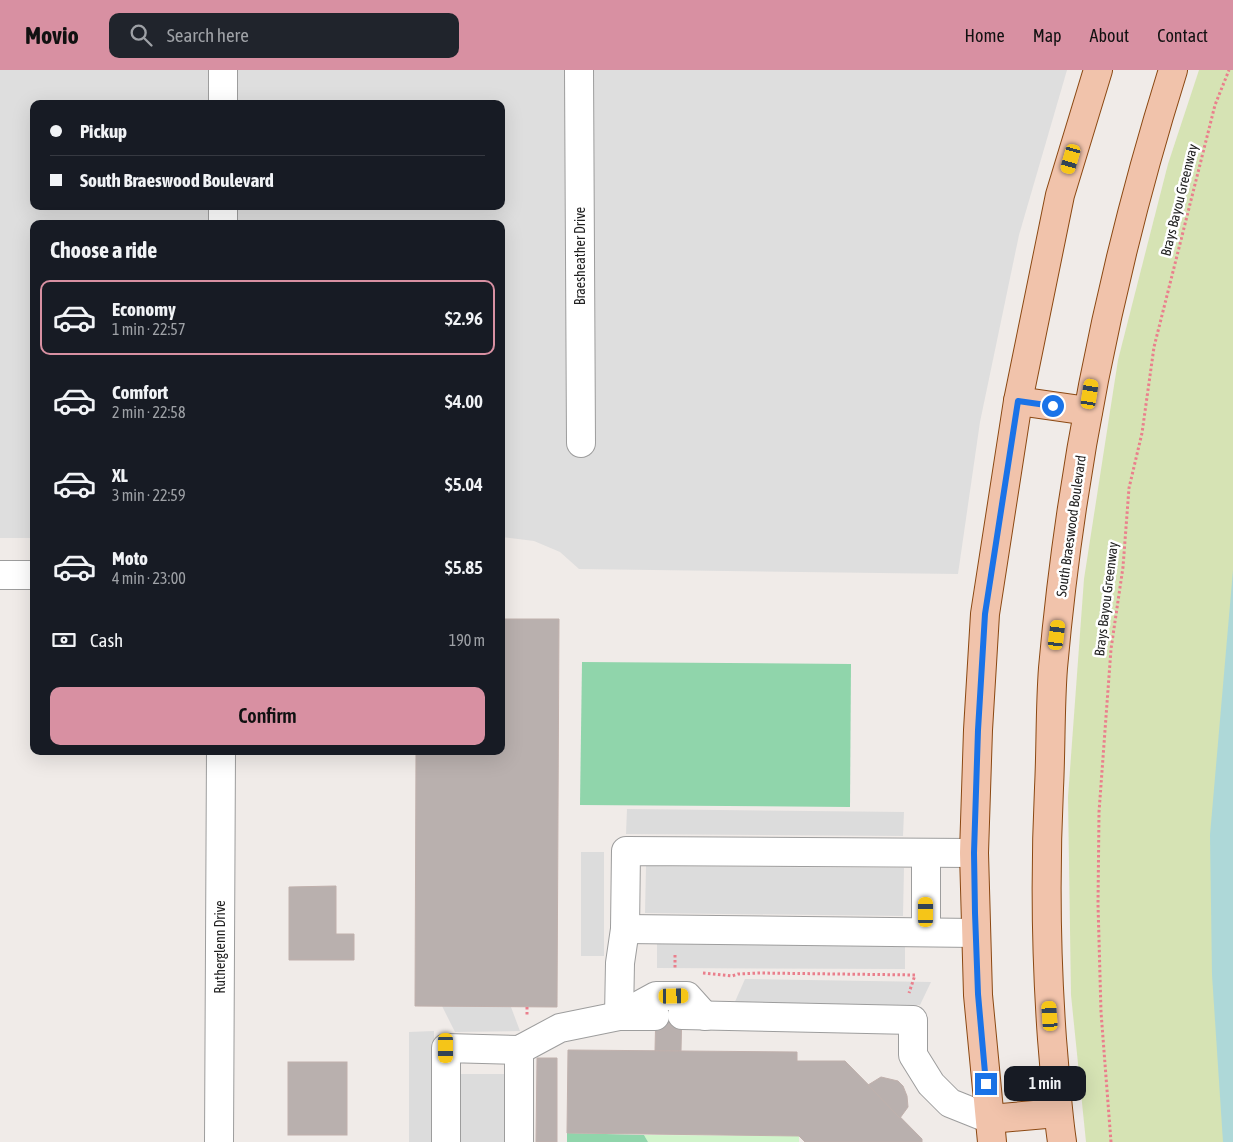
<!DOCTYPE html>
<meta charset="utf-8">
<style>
:root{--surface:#171b24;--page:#20242c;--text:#f1f3f6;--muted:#9ea1a6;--line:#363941;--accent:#d890a2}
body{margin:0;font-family:"Asap Condensed",sans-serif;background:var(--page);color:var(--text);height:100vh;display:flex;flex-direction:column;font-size:19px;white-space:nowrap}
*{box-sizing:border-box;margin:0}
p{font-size:16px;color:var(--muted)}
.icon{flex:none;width:28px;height:28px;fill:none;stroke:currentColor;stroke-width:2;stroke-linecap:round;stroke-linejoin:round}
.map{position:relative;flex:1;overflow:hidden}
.details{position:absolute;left:30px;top:150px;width:475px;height:535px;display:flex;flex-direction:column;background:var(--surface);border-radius:10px;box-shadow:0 5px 20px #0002}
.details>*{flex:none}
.banner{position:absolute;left:30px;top:30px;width:475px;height:110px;border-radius:10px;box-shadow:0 5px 20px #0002;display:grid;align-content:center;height:110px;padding:0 20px;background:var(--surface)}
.end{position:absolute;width:22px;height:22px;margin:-11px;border:6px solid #1a73e8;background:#fff;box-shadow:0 0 0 2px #fff}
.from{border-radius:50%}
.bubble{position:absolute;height:35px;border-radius:10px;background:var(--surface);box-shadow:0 5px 20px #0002;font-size:16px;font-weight:600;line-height:35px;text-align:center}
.car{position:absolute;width:15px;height:30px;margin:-15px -8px;border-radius:6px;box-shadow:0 0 4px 1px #0007;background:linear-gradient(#f5c518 24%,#345 0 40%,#f5c518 0 76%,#345 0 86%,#f5c518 0)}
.banner b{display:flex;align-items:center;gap:18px;height:48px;font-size:19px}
.banner b+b{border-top:1px solid var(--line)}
.banner i{width:12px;height:12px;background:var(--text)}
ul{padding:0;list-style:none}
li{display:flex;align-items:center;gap:15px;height:75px;margin:0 10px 8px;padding:0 10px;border:2px solid transparent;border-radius:10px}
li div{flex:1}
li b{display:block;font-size:19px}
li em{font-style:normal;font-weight:600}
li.selected{border-color:var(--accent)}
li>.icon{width:45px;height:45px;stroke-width:1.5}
h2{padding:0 20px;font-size:22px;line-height:60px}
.pay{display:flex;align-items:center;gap:12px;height:55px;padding:0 20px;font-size:19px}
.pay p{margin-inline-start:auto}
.action{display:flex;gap:10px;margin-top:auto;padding:10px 20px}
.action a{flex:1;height:58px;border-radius:10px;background:var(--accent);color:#111;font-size:20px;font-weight:600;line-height:58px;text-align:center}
header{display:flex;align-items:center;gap:30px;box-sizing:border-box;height:70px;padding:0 25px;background:var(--accent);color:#111}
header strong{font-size:24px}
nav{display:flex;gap:28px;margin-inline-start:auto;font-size:18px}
.search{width:350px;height:45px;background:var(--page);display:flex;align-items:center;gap:12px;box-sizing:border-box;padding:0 18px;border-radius:10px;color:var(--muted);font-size:19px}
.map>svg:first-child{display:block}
.residential{fill:#dedede;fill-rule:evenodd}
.grass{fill:#d6e3b4}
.park{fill:#d1f4cb}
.pitch{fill:#90d5ab}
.parking{fill:#dcdcdc}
.water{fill:#aed8d8}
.building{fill:#b9b0ae;stroke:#c0b0ac}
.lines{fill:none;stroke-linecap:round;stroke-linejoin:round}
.minor-casing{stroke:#9d9d9d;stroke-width:30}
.major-casing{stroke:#8b4812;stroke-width:30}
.path{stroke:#ea7f8c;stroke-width:3;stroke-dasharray:2.5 2.5;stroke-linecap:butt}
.minor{stroke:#fff;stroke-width:28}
.major{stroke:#f1c3ab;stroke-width:28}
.route{stroke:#1a73e8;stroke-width:6}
.labels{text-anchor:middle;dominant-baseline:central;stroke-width:5;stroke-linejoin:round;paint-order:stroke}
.street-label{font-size:14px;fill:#202020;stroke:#fff}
</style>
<header>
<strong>Movio</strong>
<div class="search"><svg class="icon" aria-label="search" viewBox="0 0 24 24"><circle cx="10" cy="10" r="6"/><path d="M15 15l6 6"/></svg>Search here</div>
<nav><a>Home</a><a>Map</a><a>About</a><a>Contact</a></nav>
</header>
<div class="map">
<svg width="1233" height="1072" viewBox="0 0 1233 1072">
<rect width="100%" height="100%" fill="#f0ebe8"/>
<path class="residential" d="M0,0H1067L1019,165L980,352L958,504L579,499L560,482L534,471L501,467V154H34V468H0ZM34,34H501V136H34Z"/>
<path class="grass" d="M1199,0H1233V1072H1086L1071,925L1068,727L1084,509L1118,290L1168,94Z"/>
<path class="park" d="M644,1065L799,1066V1072H648Z"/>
<g class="pitch">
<path d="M582,592L851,594L850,737L580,735Z"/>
<path d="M567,1063L644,1065L648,1072H567Z"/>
</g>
<g class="parking">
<path d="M627,739L904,742L903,766L626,764Z"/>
<rect x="581" y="782" width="23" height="104"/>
<path d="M646,796L904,798L903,846L645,843Z"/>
<path d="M657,874L905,876V899L657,898Z"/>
<path d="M745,909L931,912L920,935L734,934Z"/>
<path d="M442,936L511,937L520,961L455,962Z"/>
<path d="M434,961V1072H409V962Z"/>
<rect x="458" y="1004" width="46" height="68"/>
</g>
<path class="water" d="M1233,500V1072H1223L1212,905L1210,765Z"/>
<g class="building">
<path d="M501,549H559L557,937L415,936L416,681H501Z"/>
<path d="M336,816V864H354V890H289V817Z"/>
<path d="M656,936H682L681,981H655Z"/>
<path d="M568,980L797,982V991H845L922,1069V1072H805L799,1066L567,1063Z"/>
<path d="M537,988H557V1072H536Z"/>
<rect x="288" y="992" width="59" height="73"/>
<path d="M881,1007L898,1011L903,1016L907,1026L908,1037L900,1048L868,1015Z"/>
</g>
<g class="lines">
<g class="minor-casing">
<g id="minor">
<path d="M579,0L581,373"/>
<path d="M223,34V0"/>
<path d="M223,154V136"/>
<path d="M0,505H34"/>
<path d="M625,859L976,863"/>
<path d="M926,862V783"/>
<path d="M623,944L656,926H687L705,946"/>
<path d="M682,945L913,950V985L931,1014L950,1033L990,1049"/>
<path d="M619,946L620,893L625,859L626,781L974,783"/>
<path d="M219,1072L221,681"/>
<path d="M446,1072V978L519,980L560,958L619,946H655"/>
<path d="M519,1072V980"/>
</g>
</g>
<g class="major-casing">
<g id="major">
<path d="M1018,331L1088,341"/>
<path d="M990,1049L1057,1043"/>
<path d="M992,1072L978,925L974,783L978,660L985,544L1018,331L1060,125L1098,0"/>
<path d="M1062,1072C1057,1038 1055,1003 1052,969C1046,885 1045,802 1049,718C1051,678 1050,638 1053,598C1071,395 1112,195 1173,0"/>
</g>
</g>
<g class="path">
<path d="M675,885V899"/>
<path d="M703,903L732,906L738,904L759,903L915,905L909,923"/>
<path d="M527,937V946"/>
<path d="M1111,1072L1101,942L1098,834L1099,742L1111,579L1123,497L1129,418L1142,363L1154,277L1215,35L1229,0"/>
</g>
<use href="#minor" class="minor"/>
<use href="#major" class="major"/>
</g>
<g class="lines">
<path class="route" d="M986,1014L978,924L975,843L974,783L978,660L985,544L1018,331L1053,336"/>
</g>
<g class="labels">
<g class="street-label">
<text transform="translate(1179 130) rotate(-76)">Brays Bayou Greenway</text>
<text transform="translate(580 186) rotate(-90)">Braesheather Drive</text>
<text transform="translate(1071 456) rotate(-82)">South Braeswood Boulevard</text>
<text transform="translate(1106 529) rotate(-83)">Brays Bayou Greenway</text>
<text transform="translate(220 877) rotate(-90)">Rutherglenn Drive</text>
</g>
</g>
</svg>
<i class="end from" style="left:1053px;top:336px"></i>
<i class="end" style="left:986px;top:1014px"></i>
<div class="bubble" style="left:1004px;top:996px;width:82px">1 min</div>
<i class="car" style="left:1071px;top:89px;rotate:196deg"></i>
<i class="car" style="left:1090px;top:324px;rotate:9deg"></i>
<i class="car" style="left:1057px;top:565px;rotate:7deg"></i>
<i class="car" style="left:926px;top:842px;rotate:0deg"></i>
<i class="car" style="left:674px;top:926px;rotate:89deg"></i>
<i class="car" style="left:1050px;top:946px;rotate:356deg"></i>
<i class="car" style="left:446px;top:978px;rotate:180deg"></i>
<div class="banner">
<b><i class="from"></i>Pickup</b>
<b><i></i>South Braeswood Boulevard</b>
</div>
<section class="details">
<h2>Choose a ride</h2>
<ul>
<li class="selected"><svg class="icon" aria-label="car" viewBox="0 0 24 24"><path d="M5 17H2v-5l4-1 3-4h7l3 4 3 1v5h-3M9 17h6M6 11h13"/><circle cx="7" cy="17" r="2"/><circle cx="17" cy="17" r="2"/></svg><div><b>Economy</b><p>1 min · 22:57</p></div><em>$2.96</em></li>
<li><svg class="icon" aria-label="car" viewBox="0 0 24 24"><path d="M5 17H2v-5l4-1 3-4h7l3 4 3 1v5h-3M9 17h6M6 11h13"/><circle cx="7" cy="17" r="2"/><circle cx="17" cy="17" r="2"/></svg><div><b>Comfort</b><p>2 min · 22:58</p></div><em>$4.00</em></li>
<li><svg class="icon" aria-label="car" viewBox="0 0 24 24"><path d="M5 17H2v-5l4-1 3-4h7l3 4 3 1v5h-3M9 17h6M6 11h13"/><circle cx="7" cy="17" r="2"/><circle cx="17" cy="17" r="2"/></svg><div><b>XL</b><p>3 min · 22:59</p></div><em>$5.04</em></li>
<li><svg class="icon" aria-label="car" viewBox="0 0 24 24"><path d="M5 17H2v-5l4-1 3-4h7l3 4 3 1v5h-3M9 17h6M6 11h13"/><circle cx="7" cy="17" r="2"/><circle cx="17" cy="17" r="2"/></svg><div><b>Moto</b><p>4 min · 23:00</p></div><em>$5.85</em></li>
</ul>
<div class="pay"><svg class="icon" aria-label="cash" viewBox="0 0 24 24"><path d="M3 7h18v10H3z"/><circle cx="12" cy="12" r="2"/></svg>Cash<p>190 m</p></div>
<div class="action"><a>Confirm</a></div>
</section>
</div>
